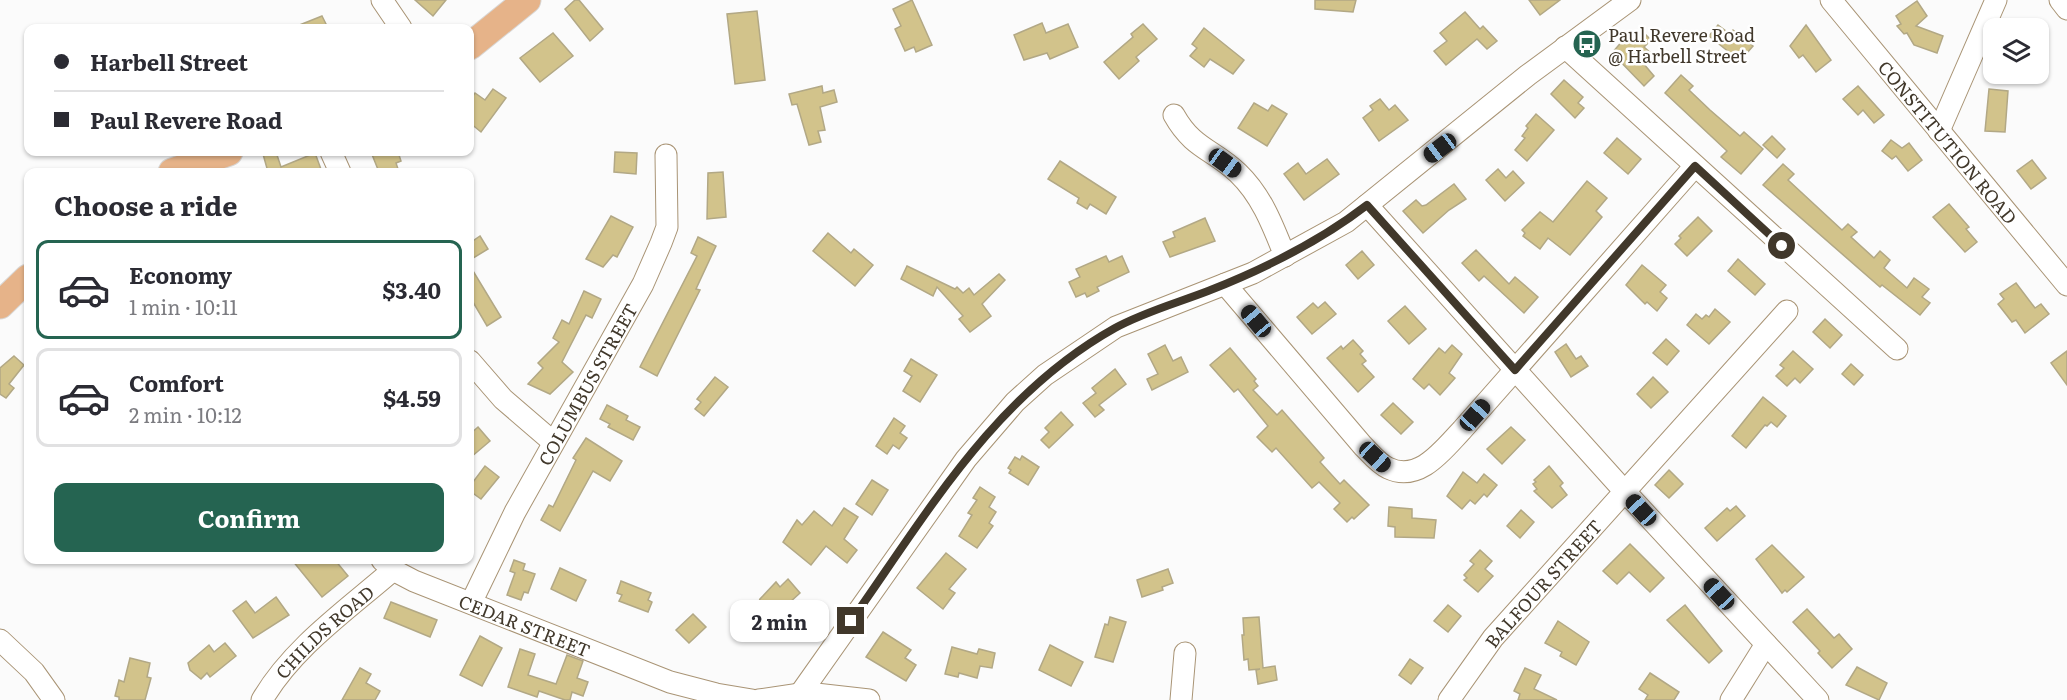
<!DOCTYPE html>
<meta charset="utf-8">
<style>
:root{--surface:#fff;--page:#f7f7f7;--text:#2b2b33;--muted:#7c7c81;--line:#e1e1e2;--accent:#256451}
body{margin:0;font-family:Literata,serif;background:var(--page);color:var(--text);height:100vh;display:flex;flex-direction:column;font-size:22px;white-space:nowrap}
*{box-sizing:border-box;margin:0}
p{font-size:20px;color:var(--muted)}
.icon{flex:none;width:33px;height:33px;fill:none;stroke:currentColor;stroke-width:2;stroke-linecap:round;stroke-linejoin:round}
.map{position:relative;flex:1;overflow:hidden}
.panel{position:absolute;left:24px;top:168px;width:450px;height:396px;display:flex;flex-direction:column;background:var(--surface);border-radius:12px;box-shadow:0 2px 4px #0004}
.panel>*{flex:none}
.banner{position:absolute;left:24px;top:24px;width:450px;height:132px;border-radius:12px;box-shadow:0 2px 4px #0004;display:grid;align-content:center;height:132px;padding:0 30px;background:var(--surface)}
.fabs{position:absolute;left:1983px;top:18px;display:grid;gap:12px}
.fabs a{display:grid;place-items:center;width:66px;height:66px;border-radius:12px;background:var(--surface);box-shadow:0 2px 4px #0004;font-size:30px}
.end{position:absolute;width:27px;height:27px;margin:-14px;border:8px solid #41382b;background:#fff;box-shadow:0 0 0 3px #fff}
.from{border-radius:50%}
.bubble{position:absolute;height:42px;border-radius:12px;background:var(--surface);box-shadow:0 2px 4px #0004;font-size:20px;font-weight:700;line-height:42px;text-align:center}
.car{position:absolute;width:18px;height:36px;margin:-18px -9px;border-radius:8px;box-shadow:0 0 4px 2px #0007;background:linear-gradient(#222 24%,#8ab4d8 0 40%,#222 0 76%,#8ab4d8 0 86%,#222 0)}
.banner b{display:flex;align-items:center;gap:21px;height:57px;font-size:22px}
.banner b+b{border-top:2px solid var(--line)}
.banner i{width:15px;height:15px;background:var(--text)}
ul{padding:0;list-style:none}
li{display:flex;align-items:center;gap:18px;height:99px;margin:0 12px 9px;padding:0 18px;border:3px solid var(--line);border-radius:12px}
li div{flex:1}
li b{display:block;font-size:22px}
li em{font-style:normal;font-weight:700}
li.on{border-color:var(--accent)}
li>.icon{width:54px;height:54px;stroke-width:1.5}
h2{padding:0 30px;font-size:27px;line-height:72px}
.primary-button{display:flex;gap:12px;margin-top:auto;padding:12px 30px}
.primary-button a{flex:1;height:69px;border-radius:12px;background:var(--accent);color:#fff;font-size:24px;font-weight:700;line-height:69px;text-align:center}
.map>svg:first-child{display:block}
.building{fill:#d2c38b;stroke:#b2a885;stroke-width:1.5}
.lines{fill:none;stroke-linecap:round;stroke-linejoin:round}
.minor-casing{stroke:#a99475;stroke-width:23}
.major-casing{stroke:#d9d7d5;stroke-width:29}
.minor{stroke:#fff;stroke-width:21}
.major{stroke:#e6b389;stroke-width:27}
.route{stroke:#41382b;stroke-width:8}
.labels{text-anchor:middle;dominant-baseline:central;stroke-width:5;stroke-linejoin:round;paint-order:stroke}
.poi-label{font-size:18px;fill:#41382b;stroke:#fff;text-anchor:start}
.street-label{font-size:18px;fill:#41382b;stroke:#fff}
</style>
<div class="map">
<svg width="2067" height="700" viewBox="0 0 2067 700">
<rect width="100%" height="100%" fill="#fbfbfb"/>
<g class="building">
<path d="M415,0H446L433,16Z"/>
<path d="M575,0H579L603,29L590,41L565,9Z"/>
<path d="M912,0L932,45L916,52L914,47L905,51L895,29L901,26L893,9Z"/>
<path d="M1315,0H1356L1353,12L1315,9Z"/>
<path d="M1529,0H1560L1540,15Z"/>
<path d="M1917,1L1927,16L1916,26L1943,36L1937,53L1914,45L1907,33L1904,34L1897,26L1901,24L1896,16Z"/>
<path d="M757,11L765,80L735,84L727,14Z"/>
<path d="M1465,12L1480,29L1483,26L1497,41L1487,49L1477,39L1446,65L1434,51L1447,41L1440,33Z"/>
<path d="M322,16L328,28H292Z"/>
<path d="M1042,23L1046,33L1068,24L1078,47L1050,59L1047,53L1024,60L1014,35Z"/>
<path d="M1143,24L1157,39L1136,57L1139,61L1119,79L1104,62L1133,37L1131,34Z"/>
<path d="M1718,25L1730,34L1733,30L1753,46L1740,61L1709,36Z"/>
<path d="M1806,25L1831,60L1816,72L1803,55L1799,58L1790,46Z"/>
<path d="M1204,28L1244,60L1233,74L1210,59L1204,67L1190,56L1197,48L1192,44Z"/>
<path d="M1630,32L1636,38L1643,32L1651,40L1644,47L1652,54L1643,63L1654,76L1644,86L1612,53Z"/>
<path d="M553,33L573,56L540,82L520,58Z"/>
<path d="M1681,75L1693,86L1689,90L1710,110L1740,136L1744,132L1763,149L1741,174L1721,157L1727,151L1665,93Z"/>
<path d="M1564,80L1583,97L1578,103L1584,108L1575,118L1551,94Z"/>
<path d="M822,86L823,93L834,90L837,102L820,107L825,130L818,131L821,142L809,145L797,104L792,105L789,94Z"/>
<path d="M1858,86L1884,115L1874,123L1863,110L1858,115L1843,99Z"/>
<path d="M493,89L506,98L481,132L470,123V100L475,93L485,100Z"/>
<path d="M1989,89L2008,91L2005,132L1985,131Z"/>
<path d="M1380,99L1389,110L1395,105L1408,120L1379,141L1363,118L1373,110L1370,106Z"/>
<path d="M1254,103L1268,111L1272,105L1287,114L1267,146L1238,128Z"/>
<path d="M1536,114L1554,130L1527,161L1515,150L1525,138L1522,136L1528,128L1526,126Z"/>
<path d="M1772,136L1785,149L1777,158L1763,145Z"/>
<path d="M1617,138L1641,159L1628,174L1604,153Z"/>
<path d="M1891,140L1902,148L1909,143L1922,160L1908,171L1896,156L1892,159L1882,151Z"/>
<path d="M276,152L281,167L315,153L322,172H268L263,154Z"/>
<path d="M371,152H398L401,161L396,163L399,172H379Z"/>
<path d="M615,152L637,153L636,174L614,172Z"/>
<path d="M1327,159L1339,174L1304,200L1284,174L1298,163L1306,174Z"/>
<path d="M2032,160L2046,178L2031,189L2017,171Z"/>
<path d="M1060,161L1116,197L1106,214L1090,204L1087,209L1077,203L1079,198L1048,179Z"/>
<path d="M1783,164L1794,174L1788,180L1842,230L1848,224L1857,232L1851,237L1874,258L1880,251L1890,260L1884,268L1907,288L1914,278L1929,289L1922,297L1930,303L1920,315L1882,285L1880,287L1763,185Z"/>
<path d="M1498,169L1506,178L1513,171L1524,183L1505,201L1486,180Z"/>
<path d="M723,172L726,217L707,219L708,173Z"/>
<path d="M1587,181L1607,198L1596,211L1602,217L1570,255L1548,238L1540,249L1523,236L1525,233L1522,230L1540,212L1553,222Z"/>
<path d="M1454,184L1466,199L1449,210L1423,233L1403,211L1416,200L1422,206L1426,205Z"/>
<path d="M1949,204L1969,227L1966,229L1977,242L1965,252L1933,217Z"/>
<path d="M611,216L633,227L617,257L613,255L603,267L586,259Z"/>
<path d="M1698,217L1712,231L1687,256L1675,244L1681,238L1679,236Z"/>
<path d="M1205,218L1215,241L1170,257L1163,242L1175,237L1173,232Z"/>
<path d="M828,233L851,253L854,249L873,265L855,286L813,251Z"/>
<path d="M480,236L488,249L470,260V243Z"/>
<path d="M698,237L716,246L696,289L700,290L657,376L640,367L697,256L691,253Z"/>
<path d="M1476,250L1509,284L1515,277L1538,297L1524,313L1484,276L1479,281L1462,263Z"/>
<path d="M1362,251L1374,265L1358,279L1346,265Z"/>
<path d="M1106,256L1109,262L1122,256L1129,272L1097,287L1099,291L1087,297L1085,293L1076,297L1069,282L1080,277L1076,269Z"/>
<path d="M1738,259L1765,284L1755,295L1728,271Z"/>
<path d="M1642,265L1666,285L1660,292L1667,298L1657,311L1647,302L1645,304L1626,285Z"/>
<path d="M470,266L501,317L487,326L470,297Z"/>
<path d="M907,266L955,289L957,287L963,293L969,288L974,295L999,274L1005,280L982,304L991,316L970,332L959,319L963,316L937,287L933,296L901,279Z"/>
<path d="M2016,283L2035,308L2041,304L2049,314L2025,333L2016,320L2012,322L1998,304L2004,299L2000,294Z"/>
<path d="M584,291L601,299L592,318L586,315L562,362L573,372L550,394L528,384L543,368L538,363L559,342L553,338L562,320L569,324Z"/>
<path d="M1325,302L1336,314L1312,334L1297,317L1313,303L1318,308Z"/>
<path d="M1405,306L1426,329L1409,344L1388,321Z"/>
<path d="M1715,309L1730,322L1709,344L1687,325L1696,314L1702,319L1706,315L1709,317Z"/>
<path d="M1825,319L1842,335L1830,348L1813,332Z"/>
<path d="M1666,339L1679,351L1667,365L1653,353Z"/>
<path d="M1353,340L1363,351L1360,354L1366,361L1362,364L1374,377L1358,392L1327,358L1341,346L1343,349Z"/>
<path d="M1566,344L1576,359L1581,356L1588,366L1571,377L1555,352Z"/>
<path d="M1165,345L1173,361L1181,357L1188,372L1152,390L1147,379L1158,374L1148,354Z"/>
<path d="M1452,345L1462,354L1449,373L1455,378L1440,395L1429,384L1424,389L1413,379L1439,348L1445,353Z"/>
<path d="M1230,348L1256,379L1254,381L1258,386L1253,390L1277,415L1282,410L1324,458L1320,462L1340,484L1344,480L1369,505L1354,519L1352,517L1347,522L1334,509L1340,503L1319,482L1312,488L1276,448L1272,452L1257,437L1268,426L1238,389L1234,392L1210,365Z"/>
<path d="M1793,351L1813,369L1800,383L1795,378L1787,386L1776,376L1784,368L1780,365Z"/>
<path d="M2067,351V385L2051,363Z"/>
<path d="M14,356L24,365L9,384L14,388L6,398L0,394V368Z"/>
<path d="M911,359L937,375L920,402L903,391L912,376L904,371Z"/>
<path d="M1851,364L1863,375L1854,385L1842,374Z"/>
<path d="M1115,369L1126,384L1099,405L1104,410L1095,417L1083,403L1096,393L1092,388Z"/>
<path d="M715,377L728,387L704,416L695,409L701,402L697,399Z"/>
<path d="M1653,377L1668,392L1651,408L1637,394Z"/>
<path d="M1763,397L1786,416L1777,427L1771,422L1767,426L1765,425L1746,448L1732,436Z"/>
<path d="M1393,403L1413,422L1401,434L1381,415Z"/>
<path d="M607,405L628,416L626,420L640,427L633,440L608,427L610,424L600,419Z"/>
<path d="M1061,412L1073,425L1049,448L1041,440L1049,432L1045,428Z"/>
<path d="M894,418L905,426L900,433L907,438L899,449L893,445L887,454L876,446Z"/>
<path d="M478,427L490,441L470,458V434Z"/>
<path d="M1511,427L1525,440L1502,464L1487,449Z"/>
<path d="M586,438L622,461L610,481L593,471L560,531L541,520L549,505L553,507L576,460L573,458Z"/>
<path d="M1022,456L1039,467L1028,485L1009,473L1011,470L1008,468L1015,457L1020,460Z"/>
<path d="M485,466L499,477L481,499L470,491V486Z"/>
<path d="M1549,466L1563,483L1560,486L1567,495L1552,508L1534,491L1537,489L1533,484L1536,482L1534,480Z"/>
<path d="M1669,470L1683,484L1669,498L1655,485Z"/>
<path d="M1463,472L1477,483L1484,474L1497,485L1487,497L1484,494L1475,504L1470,500L1462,509L1447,496Z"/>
<path d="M872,480L888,490L872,515L856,504Z"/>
<path d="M980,487L995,497L989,507L996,512L989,523L993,526L977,548L959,536L972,515L968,513L977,500L973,498Z"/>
<path d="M1736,506L1745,516L1717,541L1705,528L1727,508L1730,511Z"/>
<path d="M1389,507L1412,509V518L1436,520L1434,538L1395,537V527L1388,526Z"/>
<path d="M844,508L858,517L844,539L857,550L847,563L826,546L811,565L783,542L797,520L802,525L814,511L832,526Z"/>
<path d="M1521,510L1534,522L1520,538L1507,526Z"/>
<path d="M1630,544L1664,578L1650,592L1629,572L1617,584L1603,571Z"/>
<path d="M1772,545L1804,577L1787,592L1785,590L1782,593L1756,559Z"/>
<path d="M1480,550L1492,561L1485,569L1493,576L1478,592L1464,580L1467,578L1464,575L1474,564L1470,561Z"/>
<path d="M946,553L966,569L949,589L955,593L943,609L917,588Z"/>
<path d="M292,560H335L348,576L322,597Z"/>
<path d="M514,560L525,564L523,570L535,574L528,593L524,592L521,600L507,595L515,573L510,571Z"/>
<path d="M560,568L586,580L576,601L551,589Z"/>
<path d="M1168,569L1173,583L1162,587L1163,590L1142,597L1137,580Z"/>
<path d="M788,579L800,593L776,615L775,639L757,638V607L760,599L776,582L780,587Z"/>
<path d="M621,581L651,593L648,600L652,602L648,612L619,601L622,595L617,593Z"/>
<path d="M276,597L289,615L253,638L233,611L246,601L255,613Z"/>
<path d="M391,602L437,620L430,637L384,618Z"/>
<path d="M1448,605L1461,616L1448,632L1434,621Z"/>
<path d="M1685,605L1722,651L1709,663L1667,620Z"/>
<path d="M1807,609L1834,638L1839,634L1852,649L1832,668L1818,653L1820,651L1793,622Z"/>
<path d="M693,614L706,627L689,643L676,630Z"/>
<path d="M1110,617L1126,622L1113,662L1095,657L1105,624L1108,625Z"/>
<path d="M1259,617L1263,668L1275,666L1277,680L1258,684L1256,670L1260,669L1249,670L1248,659L1244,660L1242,635H1244L1243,618Z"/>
<path d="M1558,621L1589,642L1576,665L1560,656L1562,652L1545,643Z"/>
<path d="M883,632L911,650L905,658L916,665L906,681L866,657Z"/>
<path d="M480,636L502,648L482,686L460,675Z"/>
<path d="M225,643L236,656L210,677L207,673L201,679L190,670L188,663L209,645L214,652Z"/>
<path d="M1050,645L1083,662L1071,686L1039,670Z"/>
<path d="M952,647L977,654L979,649L995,653L992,668L980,666L977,678L959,673L958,677L945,674Z"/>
<path d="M520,649L535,654L528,675L556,684L567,655L583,661L577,678L588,682L583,696L572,692L570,700H565L539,691L537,697L508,687Z"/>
<path d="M130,658L150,663L147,677L151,678L145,700H119V697L115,696L119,680L124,682Z"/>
<path d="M1410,659L1423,668L1411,684L1399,675Z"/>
<path d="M1857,667L1887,683L1879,700L1846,685Z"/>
<path d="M360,668L371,674L366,683L380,691L375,700H342Z"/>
<path d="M1525,668L1541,675L1534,689L1557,700H1518L1520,694L1514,691Z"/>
<path d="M1650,673L1679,692L1674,700H1645L1648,695L1639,689Z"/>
</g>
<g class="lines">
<g class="minor-casing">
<g id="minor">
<path d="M382,0L401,28"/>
<path id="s1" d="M1831,0L2067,285"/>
<path d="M2060,0L2067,9"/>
<path d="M1565,47L1897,349"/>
<path d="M1174,115C1193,149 1213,149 1238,173C1262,196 1273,226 1285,256"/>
<path d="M1939,131L1996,0"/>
<path d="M331,152L340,172"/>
<path d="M1367,205L1618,484L1818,700"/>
<path d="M1225,284L1363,446C1370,453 1379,464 1388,468C1419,483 1443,450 1462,430L1695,166"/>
<path d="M470,361L503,399L553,442"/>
<path id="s2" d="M382,560L393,570L414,581L670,682L716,694L752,700"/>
<path id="s3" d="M471,603L515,512L643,284L661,243L667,227L666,155"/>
<path d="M0,640L34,672L54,700"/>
<path d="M800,694L966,459L1015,402L1045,375L1116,327L1253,273L1346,222L1528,75L1630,0"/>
<path id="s4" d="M262,700C293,647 347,610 393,570"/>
<path d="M759,700L807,693L869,700"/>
<path d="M1181,700L1185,653"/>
<path id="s5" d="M1449,700L1493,638L1787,311"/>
<path d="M1731,700L1766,644"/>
</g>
</g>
<g class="major-casing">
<g id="major">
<path d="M470,46L527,0"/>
<path d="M172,172L229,152"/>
<path d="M0,305L28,278"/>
</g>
</g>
<use href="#minor" class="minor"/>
<use href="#major" class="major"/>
</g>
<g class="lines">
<path class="route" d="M851,621C928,512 995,395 1115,328C1144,312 1177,303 1208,291C1264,269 1319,242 1367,205L1515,370L1695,166L1782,246"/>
</g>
<defs>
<g id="bus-disc" transform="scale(1.5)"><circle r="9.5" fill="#256451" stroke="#fff"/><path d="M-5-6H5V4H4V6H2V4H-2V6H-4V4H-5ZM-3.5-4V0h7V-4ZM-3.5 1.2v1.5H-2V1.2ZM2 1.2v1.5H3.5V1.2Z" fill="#fff"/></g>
</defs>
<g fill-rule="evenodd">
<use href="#bus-disc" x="1587" y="44"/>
</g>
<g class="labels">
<g class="poi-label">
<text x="1608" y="34">Paul Revere Road<tspan x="1608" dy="21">@ Harbell Street</tspan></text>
</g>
<g class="street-label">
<text stroke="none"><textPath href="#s1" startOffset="184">CONSTITUTION ROAD</textPath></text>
<text stroke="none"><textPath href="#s3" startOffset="248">COLUMBUS STREET</textPath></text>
<text stroke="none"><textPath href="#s5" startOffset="150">BALFOUR STREET</textPath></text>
<text stroke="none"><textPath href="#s2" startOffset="158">CEDAR STREET</textPath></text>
<text stroke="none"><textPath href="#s4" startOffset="93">CHILDS ROAD</textPath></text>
</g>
</g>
</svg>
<div class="fabs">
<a><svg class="icon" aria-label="layers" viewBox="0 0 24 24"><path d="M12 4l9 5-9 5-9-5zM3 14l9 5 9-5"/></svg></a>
</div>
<i class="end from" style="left:1782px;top:246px"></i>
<i class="end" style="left:851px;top:621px"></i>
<div class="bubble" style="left:730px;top:600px;width:99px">2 min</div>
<i class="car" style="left:1440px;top:148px;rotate:233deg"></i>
<i class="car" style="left:1225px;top:163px;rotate:126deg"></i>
<i class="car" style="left:1256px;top:321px;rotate:320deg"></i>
<i class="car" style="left:1475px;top:415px;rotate:42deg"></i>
<i class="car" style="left:1375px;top:457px;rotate:133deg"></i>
<i class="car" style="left:1641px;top:510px;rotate:317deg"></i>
<i class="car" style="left:1719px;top:594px;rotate:317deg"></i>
<div class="banner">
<b><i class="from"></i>Harbell Street</b>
<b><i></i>Paul Revere Road</b>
</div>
<section class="panel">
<h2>Choose a ride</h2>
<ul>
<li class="on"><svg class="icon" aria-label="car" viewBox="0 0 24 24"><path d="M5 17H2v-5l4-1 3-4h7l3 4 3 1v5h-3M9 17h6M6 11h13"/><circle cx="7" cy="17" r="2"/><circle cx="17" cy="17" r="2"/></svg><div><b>Economy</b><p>1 min · 10:11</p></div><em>$3.40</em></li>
<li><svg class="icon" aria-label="car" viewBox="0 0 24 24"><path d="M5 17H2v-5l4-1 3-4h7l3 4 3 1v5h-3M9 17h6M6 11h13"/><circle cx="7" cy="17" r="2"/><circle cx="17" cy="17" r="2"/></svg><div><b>Comfort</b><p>2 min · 10:12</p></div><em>$4.59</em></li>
</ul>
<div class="primary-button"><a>Confirm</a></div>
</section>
</div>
